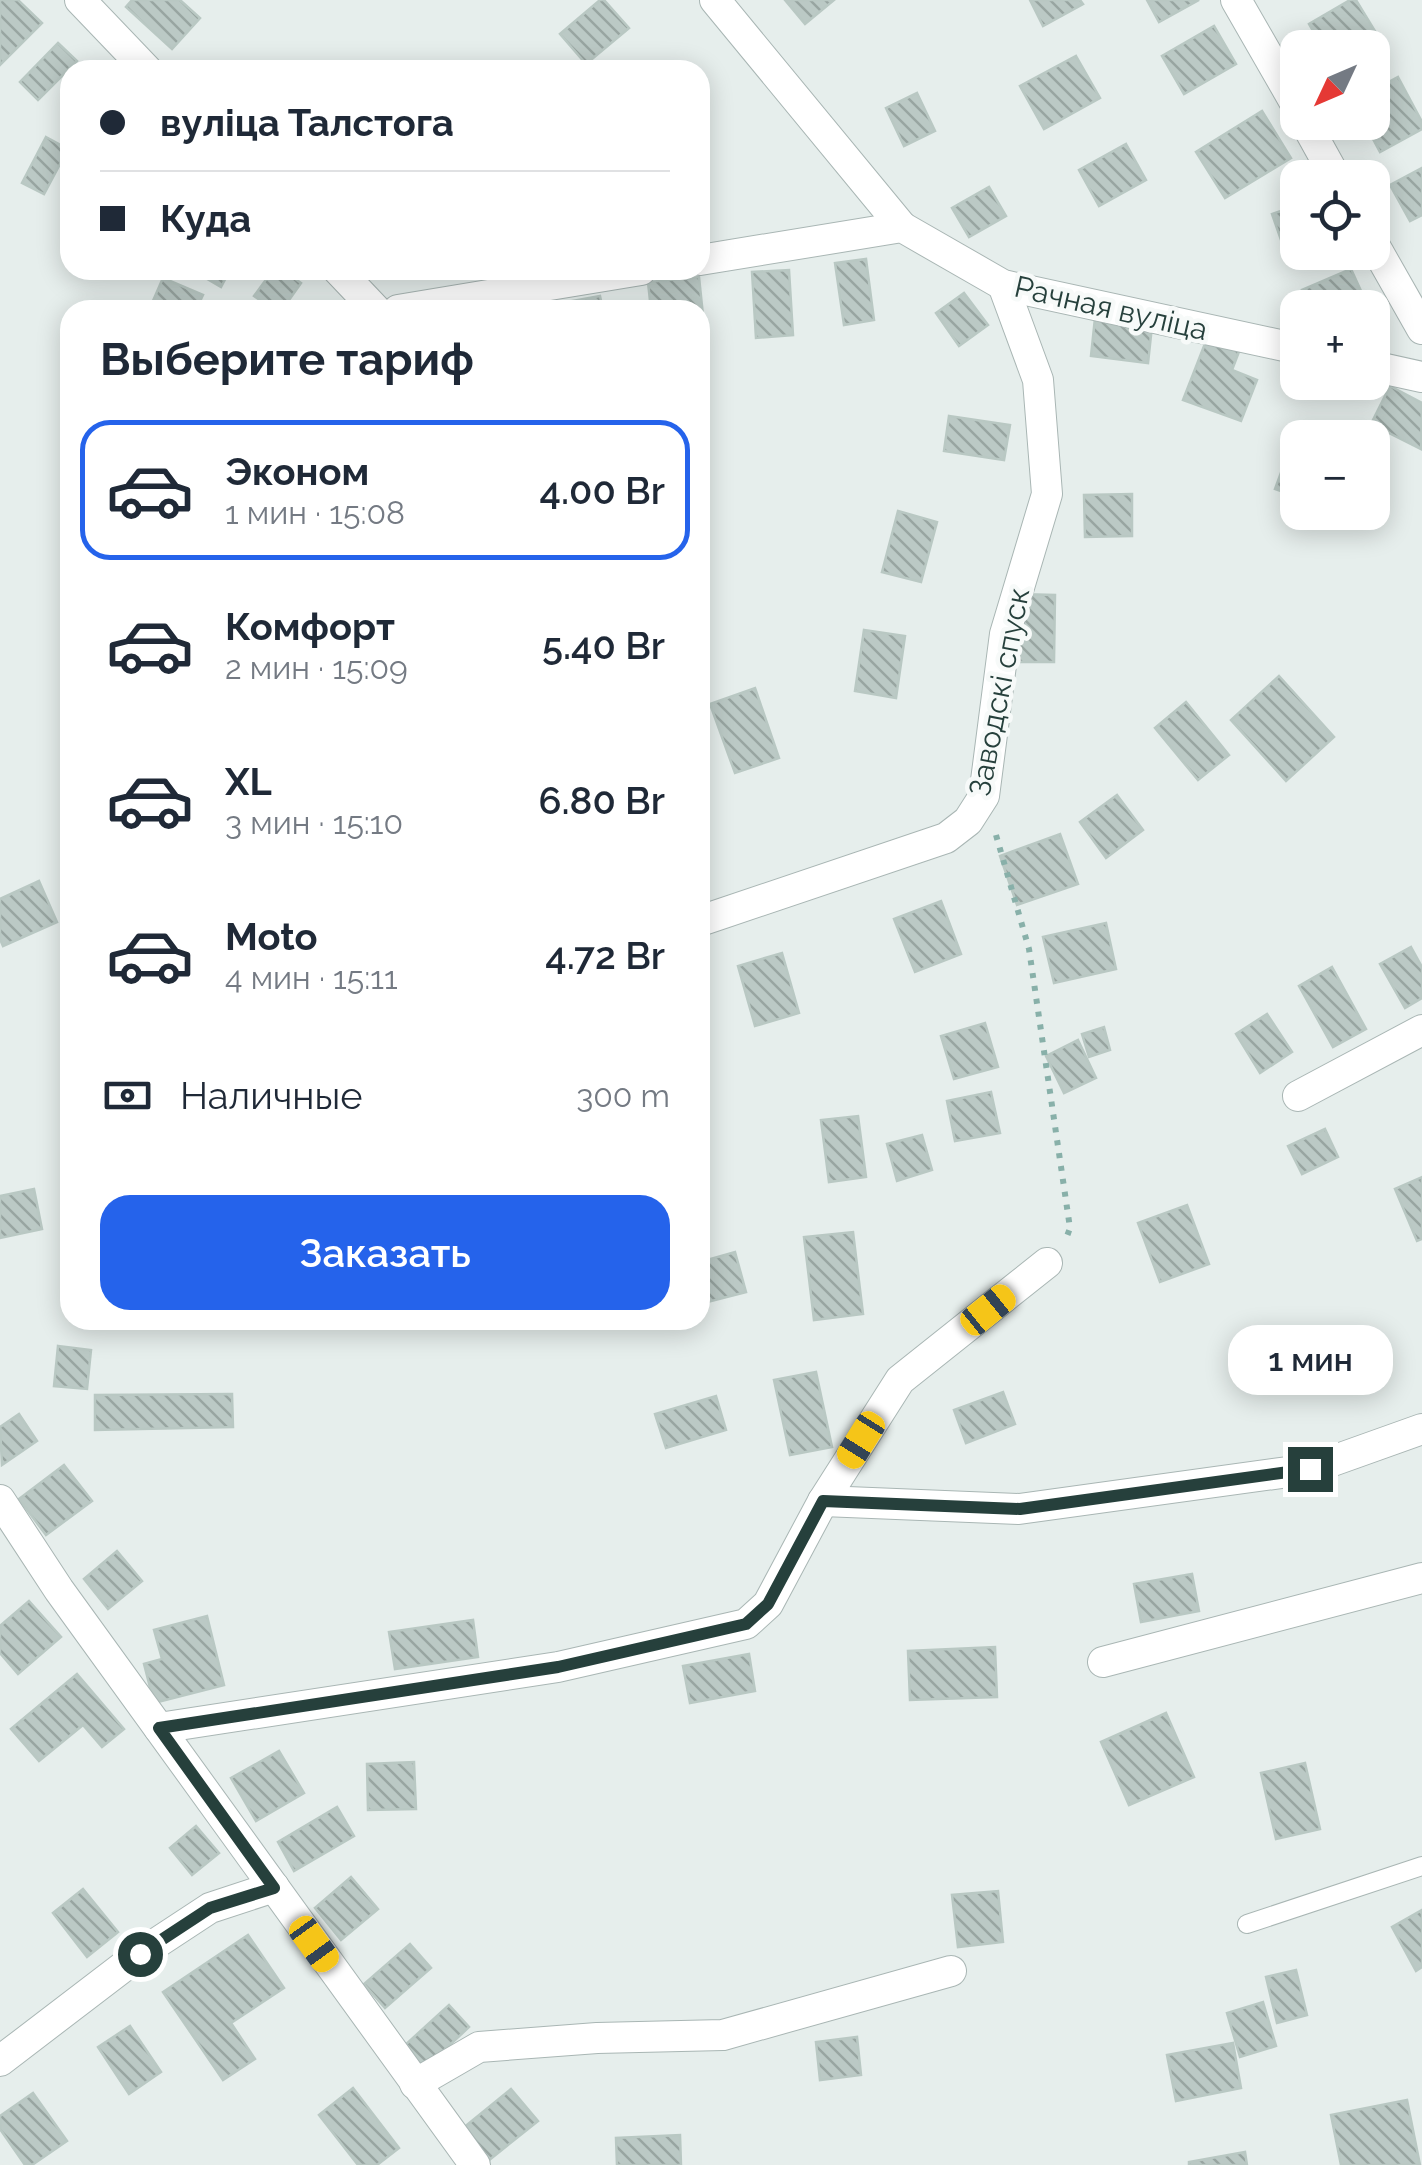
<!DOCTYPE html>
<html lang="ru">
<meta charset="utf-8">
<style>
:root{--surface:#fff;--page:#f2f2f3;--text:#1f2937;--muted:#747a83;--line:#e0e1e3;--accent:#2563eb}
body{margin:0;font-family:Raleway,sans-serif;background:var(--page);color:var(--text);height:100vh;display:flex;flex-direction:column;font-size:38px;white-space:nowrap}
*{box-sizing:border-box;margin:0}
p{font-size:32px;color:var(--muted)}
.icon{flex:none;width:55px;height:55px;fill:none;stroke:currentColor;stroke-width:2;stroke-linecap:round;stroke-linejoin:round}
.map{position:relative;flex:1;overflow:hidden}
.panel{position:absolute;left:60px;top:300px;width:650px;height:1030px;display:flex;flex-direction:column;background:var(--surface);border-radius:30px;box-shadow:0 5px 25px #0003}
.panel>*{flex:none}
.banner{position:absolute;left:60px;top:60px;width:650px;height:220px;border-radius:30px;box-shadow:0 5px 25px #0003;display:grid;align-content:center;height:220px;padding:0 40px;background:var(--surface)}
.needle{width:65px;rotate:226deg}
.controls{position:absolute;left:1280px;top:30px;display:grid;gap:20px}
.controls a{display:grid;place-items:center;width:110px;height:110px;border-radius:20px;background:var(--surface);box-shadow:0 5px 25px #0003;font-size:50px}
.end{position:absolute;width:45px;height:45px;margin:-22px;border:12px solid #26403c;background:#fff;box-shadow:0 0 0 5px #fff}
.from{border-radius:50%}
.bubble{position:absolute;height:70px;border-radius:30px;background:var(--surface);box-shadow:0 5px 25px #0003;font-size:32px;font-weight:600;line-height:70px;text-align:center}
.car{position:absolute;width:30px;height:60px;margin:-30px -15px;border-radius:12px;box-shadow:0 0 8px 2px #0007;background:linear-gradient(#f5c518 24%,#345 0 40%,#f5c518 0 76%,#345 0 86%,#f5c518 0)}
.banner b{display:flex;align-items:center;gap:35px;height:95px;font-size:38px}
.banner b+b{border-top:2px solid var(--line)}
.banner i{width:25px;height:25px;background:var(--text)}
ul{padding:0;list-style:none}
li{display:flex;align-items:center;gap:30px;height:140px;margin:0 20px 15px;padding:0 20px;border:5px solid transparent;border-radius:30px}
li div{flex:1}
li b{display:block;font-size:38px}
li em{font-style:normal;font-weight:600}
li.current{border-color:var(--accent)}
li>.icon{width:90px;height:90px;stroke-width:1.5}
h2{padding:0 40px;font-size:45px;line-height:120px}
.pay{display:flex;align-items:center;gap:25px;height:110px;padding:0 40px;font-size:38px}
.pay p{margin-inline-start:auto}
.cta{display:flex;gap:20px;margin-top:auto;padding:20px 40px}
.cta a{flex:1;height:115px;border-radius:30px;background:var(--accent);color:#fff;font-size:40px;font-weight:600;line-height:115px;text-align:center}
.map>svg:first-child{display:block}
.building{fill:url(#building-back-hatch);stroke:#b9c8c3;stroke-width:2.5}
.lines{fill:none;stroke-linecap:round;stroke-linejoin:round}
.lane-casing{stroke:#a9b6b4;stroke-width:20}
.street-casing{stroke:#a9b6b4;stroke-width:32}
.path{stroke:#88b0a9;stroke-width:6;stroke-dasharray:5 8;stroke-linecap:butt}
.lane{stroke:#fff;stroke-width:18}
.street{stroke:#fff;stroke-width:30}
.route{stroke:#26403c;stroke-width:12}
.labels{text-anchor:middle;dominant-baseline:central;stroke-width:9;stroke-linejoin:round;paint-order:stroke}
.street-label{font-size:30px;fill:#26403c;stroke:#f7faf9}
</style>
<div class="map">
<svg width="1422" height="2165" viewBox="0 0 1422 2165">
<defs>
<pattern id="building-back-hatch" width="6" height="6" patternUnits="userSpaceOnUse" patternTransform="scale(2.5)"><rect width="6" height="6" fill="#bbc9c5"/><path d="M-1 5l2 2M0 0l6 6M5-1l2 2" fill="none" stroke="#98a5a1"/></pattern>
</defs>
<rect width="100%" height="100%" fill="#e6eeec"/>
<g class="building">
<path d="M0,0H18L42,23L0,65Z"/>
<path d="M132,0H180L200,18L172,49L126,7Z"/>
<path d="M600,0H604L629,28L586,64L560,34Z"/>
<path d="M785,0H834L805,24Z"/>
<path d="M1030,0H1080L1083,4L1043,26Z"/>
<path d="M1147,0H1199L1159,22Z"/>
<path d="M1350,0H1356L1378,36L1359,48H1323L1309,24Z"/>
<path d="M1214,26L1236,64L1184,94L1162,56Z"/>
<path d="M58,43L77,61L38,100L20,82Z"/>
<path d="M1076,56L1100,98L1044,129L1020,86Z"/>
<path d="M1398,77L1422,122V129L1380,152L1364,122H1372V91Z"/>
<path d="M917,93L935,131L904,146L886,108Z"/>
<path d="M1262,111L1291,158L1225,198L1196,152Z"/>
<path d="M46,137L68,149L44,194L22,183Z"/>
<path d="M1126,144L1146,180L1099,206L1079,170Z"/>
<path d="M1422,168V215L1410,221L1390,185Z"/>
<path d="M989,187L1006,216L969,237L952,208Z"/>
<path d="M1298,205V252H1308L1288,260L1272,214Z"/>
<path d="M866,259L874,320L844,325L835,263Z"/>
<path d="M1351,269L1366,302L1354,308H1310L1302,290Z"/>
<path d="M192,270H230L221,287Z"/>
<path d="M273,270H283L301,283L282,310H274L254,296Z"/>
<path d="M789,270L793,335L756,338L752,272Z"/>
<path d="M699,277L704,325H700V310H651L648,282Z"/>
<path d="M163,278L203,295L196,310H149Z"/>
<path d="M964,293L988,325L959,346L936,313Z"/>
<path d="M600,296L603,310H557L556,304Z"/>
<path d="M1095,318L1152,326L1148,363L1091,356Z"/>
<path d="M1208,336L1240,349L1232,370L1257,380L1241,421L1183,400Z"/>
<path d="M1390,386L1422,403L1421,449L1371,424Z"/>
<path d="M949,416L1010,425L1004,460L944,451Z"/>
<path d="M1290,448L1298,451V497L1275,489Z"/>
<path d="M1132,494V536L1085,537L1084,495Z"/>
<path d="M898,511L937,522L921,582L882,572Z"/>
<path d="M1017,594L1055,595L1054,662H1016Z"/>
<path d="M864,630L905,636L896,698L855,691Z"/>
<path d="M1279,676L1334,737L1286,781L1231,720Z"/>
<path d="M755,688L779,758L735,773L710,704Z"/>
<path d="M1186,702L1229,755L1198,780L1155,728Z"/>
<path d="M1117,795L1143,830L1106,858L1080,822Z"/>
<path d="M1060,834L1078,884L1017,905L1000,856Z"/>
<path d="M39,881L57,922L3,946L0,939V899Z"/>
<path d="M941,901L961,954L915,972L894,919Z"/>
<path d="M1106,923L1116,969L1054,983L1043,937Z"/>
<path d="M1411,947L1422,967V998L1405,1008L1380,964Z"/>
<path d="M782,953L799,1013L755,1026L738,966Z"/>
<path d="M1332,967L1366,1029L1333,1047L1299,986Z"/>
<path d="M1267,1014L1292,1052L1260,1073L1236,1034Z"/>
<path d="M985,1023L998,1067L954,1079L941,1036Z"/>
<path d="M1104,1027L1110,1050L1089,1057L1082,1034Z"/>
<path d="M1078,1040L1096,1078L1064,1093L1046,1056Z"/>
<path d="M991,1092L1000,1133L955,1141L947,1101Z"/>
<path d="M858,1116L866,1177L829,1182L821,1120Z"/>
<path d="M1325,1129L1338,1157L1302,1174L1288,1146Z"/>
<path d="M922,1135L932,1170L897,1181L887,1144Z"/>
<path d="M1422,1177V1239L1417,1241L1395,1189Z"/>
<path d="M34,1189L42,1229L0,1238V1196Z"/>
<path d="M1187,1205L1209,1264L1160,1282L1138,1223Z"/>
<path d="M853,1232L863,1314L814,1320L804,1237Z"/>
<path d="M735,1252L746,1292L700,1304V1262Z"/>
<path d="M58,1346L91,1350L87,1389L54,1386Z"/>
<path d="M816,1372L832,1447L790,1455L774,1380Z"/>
<path d="M1003,1392L1015,1424L966,1443L954,1410Z"/>
<path d="M232,1394L233,1427L95,1430V1395Z"/>
<path d="M716,1396L726,1430L666,1448L655,1414Z"/>
<path d="M19,1414L37,1441L2,1465L0,1427Z"/>
<path d="M64,1465L92,1501L46,1535L19,1499Z"/>
<path d="M117,1551L142,1581L108,1609L84,1579Z"/>
<path d="M1192,1574L1199,1611L1141,1622L1134,1584Z"/>
<path d="M29,1601L61,1637L18,1674L0,1653V1626Z"/>
<path d="M207,1616L224,1685L154,1703L144,1664L162,1659L154,1630Z"/>
<path d="M473,1620L478,1657L395,1669L389,1632Z"/>
<path d="M995,1647L997,1697L910,1700L908,1651Z"/>
<path d="M749,1654L755,1691L690,1703L683,1666Z"/>
<path d="M77,1674L124,1729L102,1747L83,1725L39,1761L11,1729Z"/>
<path d="M1166,1713L1194,1777L1129,1805L1101,1742Z"/>
<path d="M279,1751L304,1793L256,1821L231,1778Z"/>
<path d="M414,1762L416,1809L368,1810L367,1764Z"/>
<path d="M1305,1763L1320,1829L1276,1839L1261,1773Z"/>
<path d="M337,1807L354,1836L294,1871L278,1842Z"/>
<path d="M196,1826L219,1853L192,1875L170,1848Z"/>
<path d="M351,1877L378,1909L341,1940L315,1908Z"/>
<path d="M83,1889L118,1932L87,1957L53,1913Z"/>
<path d="M998,1891L1003,1942L958,1947L952,1895Z"/>
<path d="M1422,1910V1967L1416,1971L1392,1927Z"/>
<path d="M248,1935L284,1988L231,2023L255,2059L223,2080L163,1992Z"/>
<path d="M410,1944L431,1968L385,2008L364,1984Z"/>
<path d="M1296,1970L1307,2015L1277,2023L1266,1977Z"/>
<path d="M1263,2002L1276,2046L1240,2057L1227,2013Z"/>
<path d="M449,2005L469,2027L424,2069L403,2047Z"/>
<path d="M130,2026L161,2072L129,2094L98,2047Z"/>
<path d="M857,2037L861,2075L820,2080L816,2042Z"/>
<path d="M1233,2043L1241,2088L1176,2101L1167,2055Z"/>
<path d="M353,2088L399,2148L377,2165H358L319,2115Z"/>
<path d="M511,2089L538,2121L488,2161L462,2129Z"/>
<path d="M33,2093L67,2141L32,2165H25L0,2129V2116Z"/>
<path d="M1407,2100L1420,2165H1341L1331,2115Z"/>
<path d="M680,2135L681,2165H617L616,2138Z"/>
<path d="M1245,2152L1247,2165H1189V2162Z"/>
</g>
<g class="lines">
<g class="lane-casing">
<path id="lane" d="M1247,1924L1422,1866"/>
</g>
<g class="street-casing">
<g id="street">
<path d="M80,0L147,70"/>
<path d="M715,0L902,227"/>
<path d="M1236,0L1298,108"/>
<path d="M1305,122L1336,178"/>
<path d="M1372,241L1422,329"/>
<path d="M700,260L902,227L1003,285L1298,349"/>
<path d="M338,270L376,310"/>
<path d="M398,310L641,270"/>
<path d="M1372,366L1422,377"/>
<path d="M700,921L946,838L968,821L984,796L1005,634L1047,494L1038,380L1003,285"/>
<path d="M1298,1096L1422,1030"/>
<path d="M0,1500L59,1590L475,2165"/>
<path d="M823,1501L1019,1509L1310,1469L1422,1429"/>
<path d="M1103,1662L1422,1578"/>
<path d="M159,1728L558,1667L746,1624L768,1604L823,1501L900,1380L1047,1263"/>
<path d="M0,2061L140,1954L210,1908L274,1887"/>
<path d="M415,2084L479,2047L597,2038L723,2035L951,1971"/>
</g>
</g>
<path class="path" d="M996,835L1029,949L1070,1228L1066,1239"/>
<use href="#lane" class="lane"/>
<use href="#street" class="street"/>
</g>
<g class="lines">
<path class="route" d="M140,1954L210,1908L274,1888L159,1728L558,1667L746,1624L768,1604L823,1501L1020,1509L1310,1469"/>
</g>
<g class="labels">
<g class="street-label">
<text transform="translate(1111 308) rotate(13)">Рачная вуліца</text>
<text transform="translate(999 692) rotate(-79)">Заводскі спуск</text>
</g>
</g>
</svg>
<div class="controls">
<a><svg class="needle" viewBox="-14 -14 28 28"><path d="M0-13l5 13h-10z" fill="#e53935"/><path d="M0 13l5-13h-10z" fill="#747a83"/></svg></a>
<a><svg class="icon" aria-label="locate" viewBox="0 0 24 24"><circle cx="12" cy="12" r="6"/><path d="M12 2v4M12 18v4M2 12h4M18 12h4"/></svg></a>
<a>+</a>
<a>−</a>
</div>
<i class="end from" style="left:140px;top:1954px"></i>
<i class="end" style="left:1310px;top:1469px"></i>
<div class="bubble" style="left:1228px;top:1325px;width:165px">1 мин</div>
<i class="car" style="left:988px;top:1310px;rotate:51deg"></i>
<i class="car" style="left:861px;top:1440px;rotate:212deg"></i>
<i class="car" style="left:314px;top:1944px;rotate:144deg"></i>
<div class="banner">
<b><i class="from"></i>вуліца Талстога</b>
<b><i></i>Куда</b>
</div>
<section class="panel">
<h2>Выберите тариф</h2>
<ul>
<li class="current"><svg class="icon" aria-label="car" viewBox="0 0 24 24"><path d="M5 17H2v-5l4-1 3-4h7l3 4 3 1v5h-3M9 17h6M6 11h13"/><circle cx="7" cy="17" r="2"/><circle cx="17" cy="17" r="2"/></svg><div><b>Эконом</b><p>1 мин · 15:08</p></div><em>4.00 Br</em></li>
<li><svg class="icon" aria-label="car" viewBox="0 0 24 24"><path d="M5 17H2v-5l4-1 3-4h7l3 4 3 1v5h-3M9 17h6M6 11h13"/><circle cx="7" cy="17" r="2"/><circle cx="17" cy="17" r="2"/></svg><div><b>Комфорт</b><p>2 мин · 15:09</p></div><em>5.40 Br</em></li>
<li><svg class="icon" aria-label="car" viewBox="0 0 24 24"><path d="M5 17H2v-5l4-1 3-4h7l3 4 3 1v5h-3M9 17h6M6 11h13"/><circle cx="7" cy="17" r="2"/><circle cx="17" cy="17" r="2"/></svg><div><b>XL</b><p>3 мин · 15:10</p></div><em>6.80 Br</em></li>
<li><svg class="icon" aria-label="car" viewBox="0 0 24 24"><path d="M5 17H2v-5l4-1 3-4h7l3 4 3 1v5h-3M9 17h6M6 11h13"/><circle cx="7" cy="17" r="2"/><circle cx="17" cy="17" r="2"/></svg><div><b>Moto</b><p>4 мин · 15:11</p></div><em>4.72 Br</em></li>
</ul>
<div class="pay"><svg class="icon" aria-label="cash" viewBox="0 0 24 24"><path d="M3 7h18v10H3z"/><circle cx="12" cy="12" r="2"/></svg>Наличные<p>300 m</p></div>
<div class="cta"><a>Заказать</a></div>
</section>
</div>
